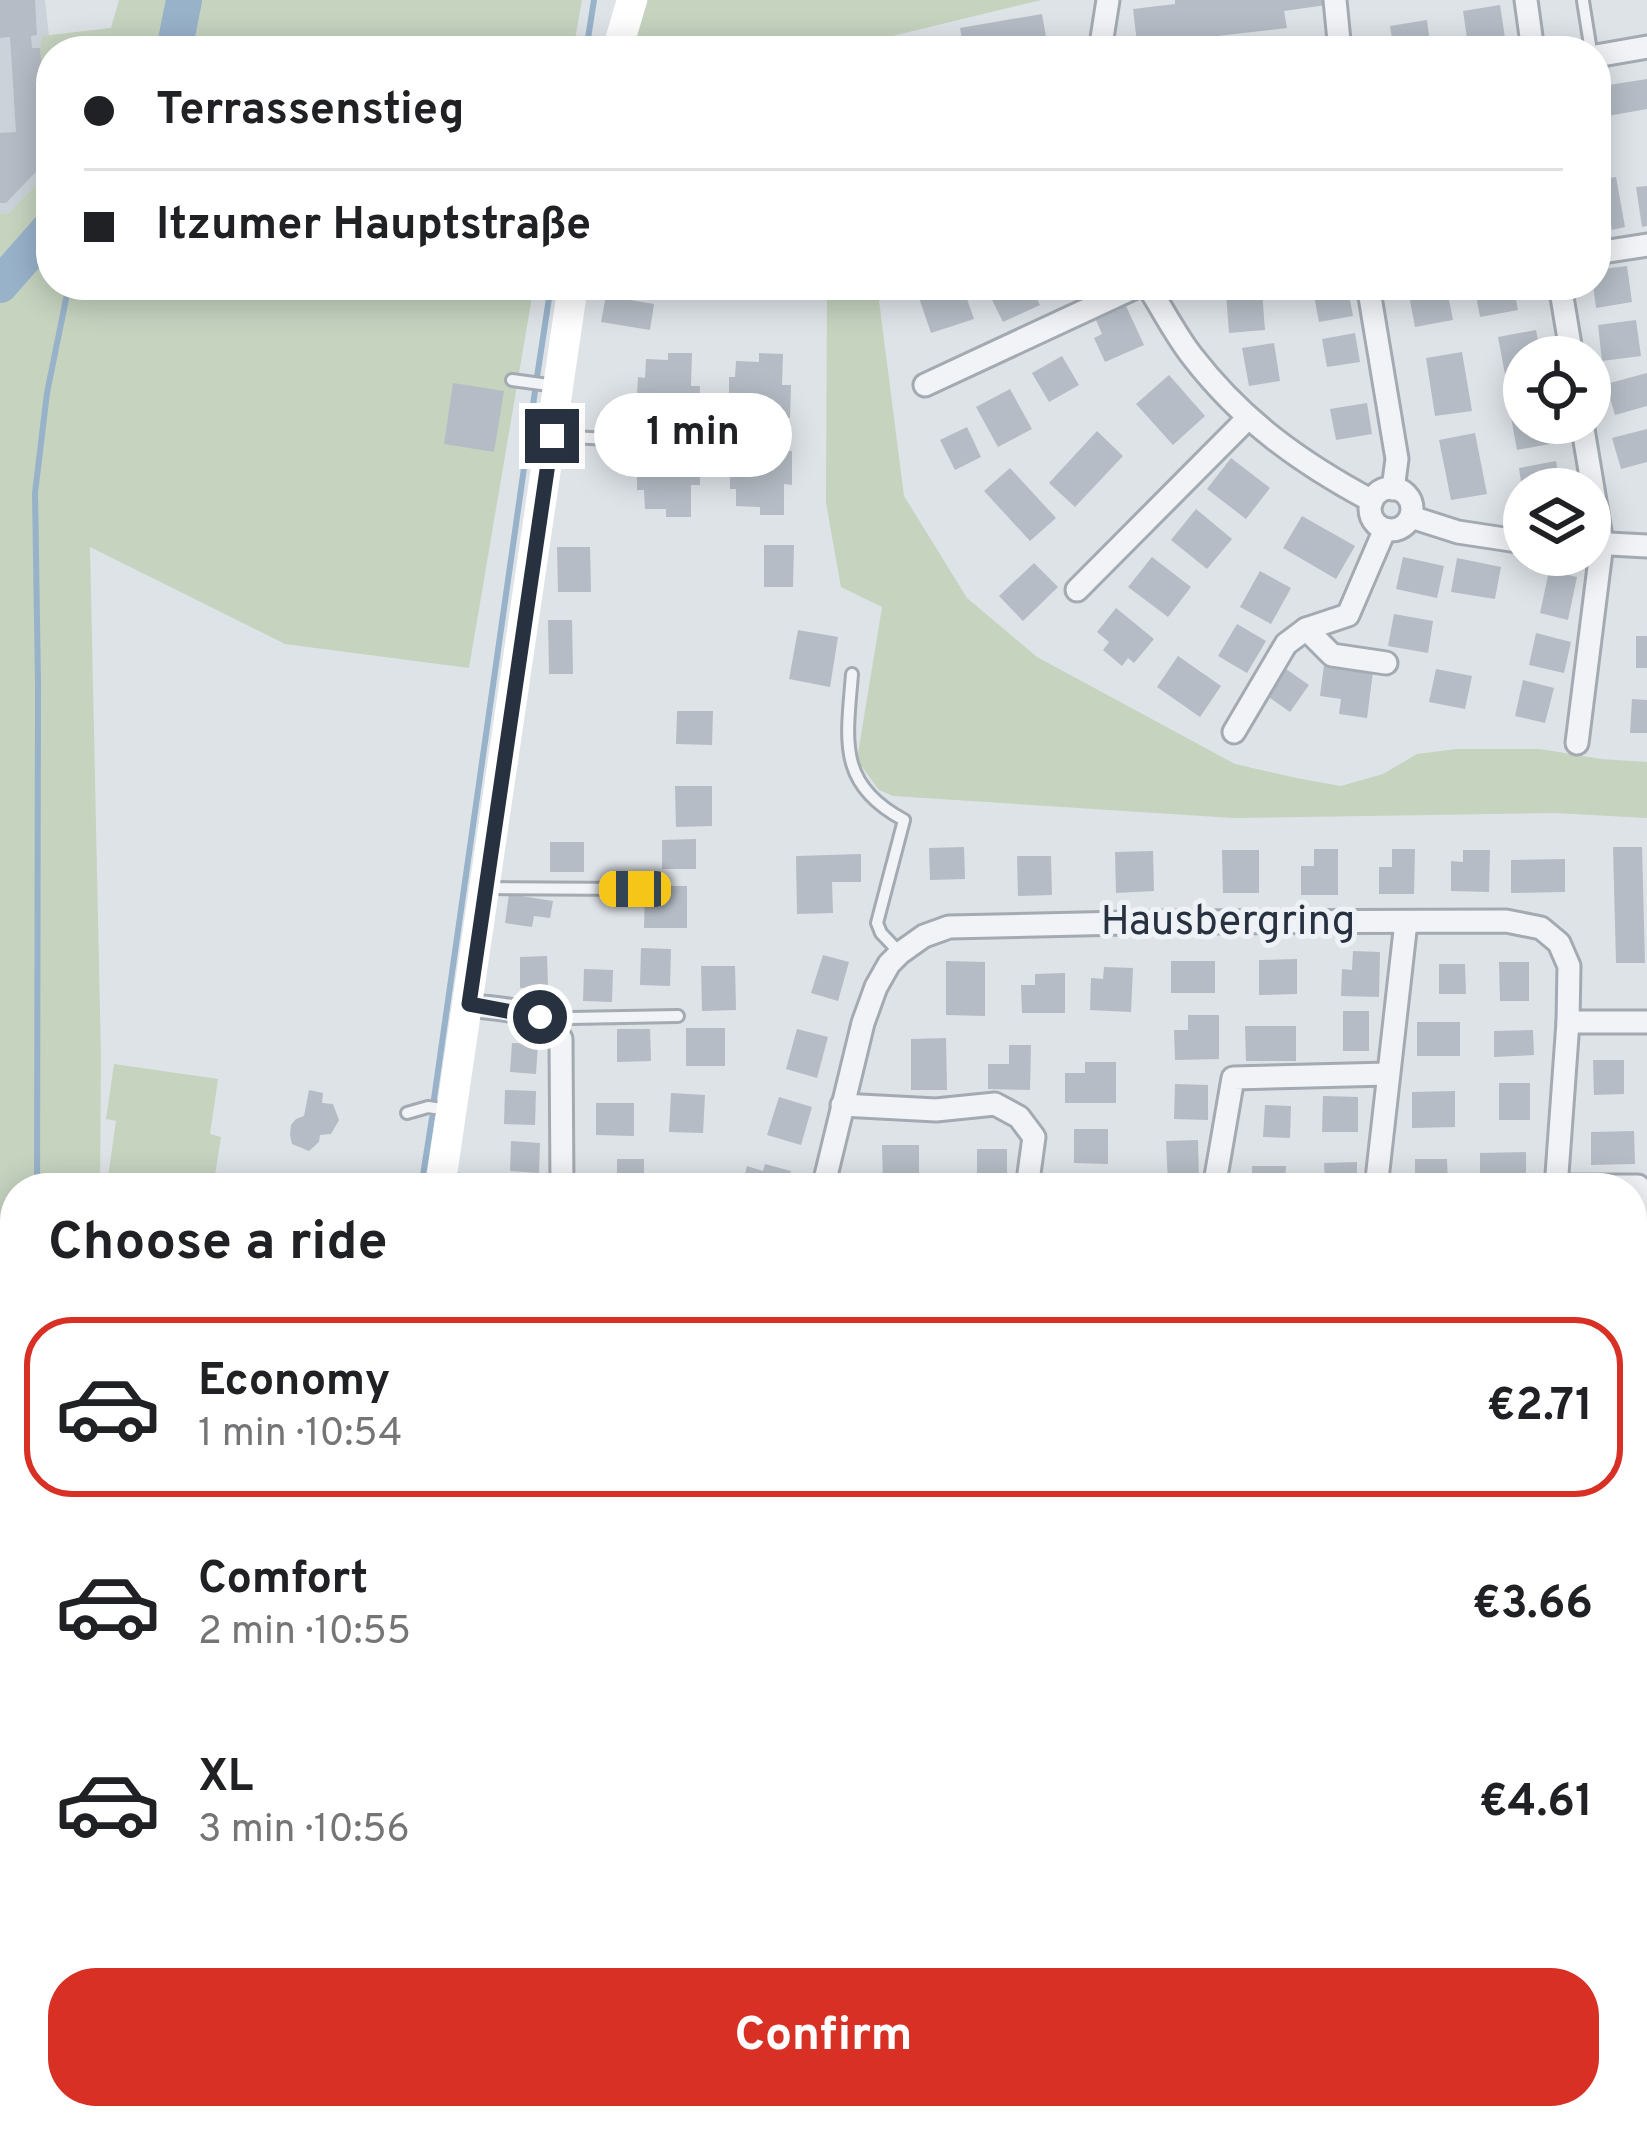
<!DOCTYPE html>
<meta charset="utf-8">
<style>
:root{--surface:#fff;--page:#f2f2f2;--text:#202124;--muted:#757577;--line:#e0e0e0;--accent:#d93025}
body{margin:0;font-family:Overpass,sans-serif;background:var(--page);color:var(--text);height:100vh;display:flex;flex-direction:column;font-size:45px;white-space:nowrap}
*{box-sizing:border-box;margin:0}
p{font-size:39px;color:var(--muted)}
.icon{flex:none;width:66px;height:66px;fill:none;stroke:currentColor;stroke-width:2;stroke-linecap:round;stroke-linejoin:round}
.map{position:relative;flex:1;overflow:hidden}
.panel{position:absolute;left:0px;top:1173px;width:1647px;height:957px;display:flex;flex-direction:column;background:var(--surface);border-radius:48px 48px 0 0;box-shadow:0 6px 30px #0003}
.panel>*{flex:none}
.banner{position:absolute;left:36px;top:36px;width:1575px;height:264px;border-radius:48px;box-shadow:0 6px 30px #0003;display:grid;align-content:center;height:264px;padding:0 48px;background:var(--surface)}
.controls{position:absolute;left:1503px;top:336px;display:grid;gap:24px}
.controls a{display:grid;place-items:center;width:108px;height:108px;border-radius:50%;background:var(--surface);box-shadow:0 6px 30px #0003;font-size:60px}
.end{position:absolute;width:54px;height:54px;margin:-27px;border:15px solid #273140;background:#fff;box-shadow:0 0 0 6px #fff}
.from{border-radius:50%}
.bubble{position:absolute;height:84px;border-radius:42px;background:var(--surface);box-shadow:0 6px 30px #0003;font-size:39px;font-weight:700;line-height:84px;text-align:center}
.car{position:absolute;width:36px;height:72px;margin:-36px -18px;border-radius:15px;box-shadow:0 0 9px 3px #0007;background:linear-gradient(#f5c518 24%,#345 0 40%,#f5c518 0 76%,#345 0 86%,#f5c518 0)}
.banner b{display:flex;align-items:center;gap:42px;height:114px;font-size:45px}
.banner b+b{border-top:3px solid var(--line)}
.banner i{width:30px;height:30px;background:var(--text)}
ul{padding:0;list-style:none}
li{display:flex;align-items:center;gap:36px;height:180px;margin:0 24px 18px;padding:0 24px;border:6px solid transparent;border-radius:48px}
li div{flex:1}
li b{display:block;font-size:45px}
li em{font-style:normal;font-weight:700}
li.on{border-color:var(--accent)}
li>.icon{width:108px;height:108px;stroke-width:1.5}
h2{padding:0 48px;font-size:54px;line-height:144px}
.action{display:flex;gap:24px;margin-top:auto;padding:24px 48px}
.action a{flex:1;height:138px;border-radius:48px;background:var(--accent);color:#fff;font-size:48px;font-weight:700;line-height:138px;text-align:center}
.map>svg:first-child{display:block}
.built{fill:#ccd2da}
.green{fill:#c5d3bf}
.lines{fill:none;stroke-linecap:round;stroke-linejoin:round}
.stream{stroke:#98b2ca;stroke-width:6}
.river{stroke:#98b2ca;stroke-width:36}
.building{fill:#b5bcc5}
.lane-casing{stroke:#a3aab2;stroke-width:16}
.street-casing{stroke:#a3aab2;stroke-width:27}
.lane{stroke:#f1f3f7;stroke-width:10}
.street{stroke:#f1f3f7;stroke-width:21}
.secondary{stroke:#fff;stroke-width:30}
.route{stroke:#273140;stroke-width:15}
.labels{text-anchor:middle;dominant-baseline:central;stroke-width:10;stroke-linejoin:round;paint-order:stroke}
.street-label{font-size:42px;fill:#273140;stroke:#eef2f6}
</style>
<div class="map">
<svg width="1647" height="2129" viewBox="0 0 1647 2129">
<rect width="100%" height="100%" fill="#dee3e8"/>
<path class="built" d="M0,0H45L49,36L111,28L51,51V169L9,213L0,214Z"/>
<g class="green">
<path d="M119,0H582L573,51H51V159L46,135L40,48L42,36L111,28Z"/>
<path d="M648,0H1041L880,39L878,51H631Z"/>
<path d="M51,169V285H534L469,668L285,644L90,547L101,1057L100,1188H15V2115H295L296,2129H0V214L9,213Z"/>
<path d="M827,285H877L904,496L967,598L1037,657L1235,764L1296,778L1341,786L1383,774L1417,754L1456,749H1540L1601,759L1647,762V818L1554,813L1233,818L893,796L879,790L857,760L882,607L841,587L826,503Z"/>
<path d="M114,1064L218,1079L210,1134L221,1137L213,1188H187L108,1177L116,1121L106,1119Z"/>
<path d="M443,1170L565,1188H440Z"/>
</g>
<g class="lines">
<g class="stream">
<path d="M586,51L594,0"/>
<path d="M24,256L51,273"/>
<path d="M537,377L551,285"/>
<path d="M434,1099L535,391"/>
<path d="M37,1188L38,684L35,493L47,393L68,289L64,285"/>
<path d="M421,1188L432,1118"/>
<path d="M33,2115V2129"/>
</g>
<g class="river">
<path d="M174,51L184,0"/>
<path d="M0,285L51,227"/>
</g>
</g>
<g class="building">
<path d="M0,0H35L37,35L31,36L32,48H40L49,158L6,203H0V133L16,132L10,37L0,38Z"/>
<path d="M1175,0H1325L1326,5L1284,11L1287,28L1183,40L1185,50L1138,51L1133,9L1175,4Z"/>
<path d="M1500,5L1507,51H1469L1463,11Z"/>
<path d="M1042,14L1048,48L1032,51H964L960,28Z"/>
<path d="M1427,20L1431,51H1394L1390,26Z"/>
<path d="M1647,79V109L1596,118V87Z"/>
<path d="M1616,177L1625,227L1612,230L1609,214L1596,217V180Z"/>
<path d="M1647,186V226L1642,227L1636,187Z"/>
<path d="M1627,266L1632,302L1596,308L1593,285H1596V270Z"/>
<path d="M927,285H962L974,319L931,333L916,289Z"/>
<path d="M998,285H1030L1040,305L1003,322L987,290Z"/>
<path d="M1312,285H1347L1353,316L1319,322Z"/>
<path d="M1407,285H1446L1453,320L1415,327Z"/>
<path d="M1474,285H1513L1518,310L1480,317Z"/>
<path d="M1262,291L1265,330L1229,333L1226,294Z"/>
<path d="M606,296L654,304L650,330L601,322Z"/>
<path d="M1126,306L1144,345L1105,362L1094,338L1102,334L1096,320Z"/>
<path d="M1636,320L1641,356L1602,361L1598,325Z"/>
<path d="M1536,330L1541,357H1524V382L1507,385L1498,337Z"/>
<path d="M1355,333L1360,362L1327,367L1322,339Z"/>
<path d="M1274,343L1280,381L1249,386L1242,348Z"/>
<path d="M1462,352L1472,411L1435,416L1426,358Z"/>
<path d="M668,353H692L691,386H700L699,420L675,419V429L643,428L644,410H652V395H637L638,377L645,378L646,359L668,360Z"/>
<path d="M759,353L783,354L782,385H791L790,418H769V429L735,428L736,410H743L744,395H729V377H735L736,361L759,362Z"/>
<path d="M1062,356L1079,385L1049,402L1032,373Z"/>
<path d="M1647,373V406L1615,415L1606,384Z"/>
<path d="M1169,375L1205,416L1173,445L1136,404Z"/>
<path d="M453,383L504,391L494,452L444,444Z"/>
<path d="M1010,389L1032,429L998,447L976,407Z"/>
<path d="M1524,399V423H1551L1555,443L1517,450L1508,401Z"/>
<path d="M1367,403L1372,434L1336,440L1330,409Z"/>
<path d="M967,427L981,457L955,470L940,440Z"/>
<path d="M1647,429V462L1621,469L1612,438Z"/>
<path d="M1097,431L1123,456L1075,507L1049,483Z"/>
<path d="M1475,433L1487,494L1451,500L1439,440Z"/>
<path d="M736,443H761V450L792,451V485L784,484V515H760V507L736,506V489H730V475H743V460L736,459Z"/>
<path d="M647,444H666L667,451H700V485H691V517H666V509H645L644,490H637V476H648Z"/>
<path d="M1231,458L1270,488L1246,519L1207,489Z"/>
<path d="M1556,461L1561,489H1522L1519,468Z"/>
<path d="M1010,468L1056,518L1030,541L984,491Z"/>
<path d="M1196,509L1232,539L1207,569L1171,540Z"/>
<path d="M1302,516L1355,546L1336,579L1283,548Z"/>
<path d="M764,545H794L793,587H764Z"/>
<path d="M557,547H590L591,592H558Z"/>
<path d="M1152,557L1191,587L1168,617L1128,587Z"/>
<path d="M1403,557L1444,566L1437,598L1396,589Z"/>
<path d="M1457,558L1501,567L1495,599L1451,592Z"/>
<path d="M1034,563L1058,587L1023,621L999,596Z"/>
<path d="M1260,571L1291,588L1271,624L1240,607Z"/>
<path d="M1549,571L1577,577L1568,620L1540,613Z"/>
<path d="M1116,608L1154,639L1134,663L1128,658L1122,666L1103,650L1109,642L1097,632Z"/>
<path d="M1394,614L1433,621L1428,653L1388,646Z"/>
<path d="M548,620H572L573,674H549Z"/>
<path d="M1237,624L1266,641L1247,673L1218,656Z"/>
<path d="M798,630L838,637L830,687L789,679Z"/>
<path d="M1536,633L1571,642L1564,673L1529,665Z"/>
<rect x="1636" y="636" width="11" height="32"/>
<path d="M1178,656L1221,686L1200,717L1157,687Z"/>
<path d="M1324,665L1373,672L1367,718L1339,714L1341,699L1320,696Z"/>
<path d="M1286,669L1309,685L1290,712L1267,696Z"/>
<path d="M1436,669L1472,676L1465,709L1429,702Z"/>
<path d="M1523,680L1554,688L1545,723L1515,716Z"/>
<path d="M1632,699L1647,700V733H1630Z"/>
<path d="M677,711H713L712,745L676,744Z"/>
<path d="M675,786H712V826L676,827Z"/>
<path d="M696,839V869H662V840Z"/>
<rect x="550" y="842" width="34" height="30"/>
<path d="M964,847L965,879L930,880L929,848Z"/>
<path d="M1613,847H1642L1645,963H1616Z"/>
<path d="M1314,849H1338V895H1301V866H1314Z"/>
<path d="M1392,849H1415L1414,894H1379V867H1392Z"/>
<path d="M1222,850H1259V893H1223Z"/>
<path d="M1463,850H1490L1489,892L1451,891V861L1463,862Z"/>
<path d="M1153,851L1154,891L1116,893L1115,852Z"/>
<path d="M861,854V882H832L833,913L797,914L796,856Z"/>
<path d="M1017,856H1051L1052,895L1018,896Z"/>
<path d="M1565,859V892L1511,893V860Z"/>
<path d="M645,886H687V928H644Z"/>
<path d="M509,894L553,901L550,918L534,916L532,927L505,923Z"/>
<path d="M641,948L671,949L670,986L640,985Z"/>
<path d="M1353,951L1380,952L1379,997L1341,996L1342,969L1352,970Z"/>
<path d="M823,955L849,962L838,1001L811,993Z"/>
<path d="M547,956L548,987L520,988V957Z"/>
<path d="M1297,959V994L1259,995V960Z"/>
<path d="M946,961L985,962V1016L946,1015Z"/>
<rect x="1171" y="961" width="44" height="32"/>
<path d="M1499,962H1529V1001H1500Z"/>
<path d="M1439,964H1465L1466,994H1439Z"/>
<path d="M701,966H735L736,1010L702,1011Z"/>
<path d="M1104,967L1133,968L1131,1012L1090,1010L1091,978L1103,979Z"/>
<path d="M584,969L613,970L612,1002L583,1001Z"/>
<path d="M1065,973V1013H1022L1021,985H1035V974Z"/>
<rect x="1343" y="1011" width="26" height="40"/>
<path d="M1188,1015H1219V1059L1175,1060L1174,1030H1188Z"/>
<rect x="1417" y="1022" width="43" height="34"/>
<path d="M1245,1026H1296V1061H1246Z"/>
<rect x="686" y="1028" width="39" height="38"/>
<path d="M617,1029H650L651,1061L617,1062Z"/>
<path d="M797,1029L828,1037L817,1078L786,1069Z"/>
<path d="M1533,1030L1534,1055L1494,1057V1031Z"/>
<path d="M946,1038L947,1090H911V1039Z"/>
<path d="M512,1043L538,1044L536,1074L510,1072Z"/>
<path d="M1009,1045H1031L1030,1090L988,1089V1064H1009Z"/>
<path d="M1593,1060H1624V1094L1594,1095Z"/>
<path d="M1085,1062H1116V1103H1065V1073H1085Z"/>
<rect x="1499" y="1083" width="31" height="37"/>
<path d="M1175,1084L1208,1085V1120L1174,1119Z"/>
<path d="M309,1090L323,1093L322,1103L333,1104L339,1120L331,1134L320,1135L319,1142L309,1151L292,1144L290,1135L291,1125L296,1119L304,1116Z"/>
<path d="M505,1090L536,1091L535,1125L504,1124Z"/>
<path d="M1455,1091V1127L1412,1128V1092Z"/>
<path d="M671,1093L705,1095L703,1133L669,1132Z"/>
<path d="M1323,1096L1358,1097V1132H1322Z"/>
<path d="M779,1097L812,1107L801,1145L767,1135Z"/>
<path d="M596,1103H634V1136L596,1135Z"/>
<path d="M1265,1105L1291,1106L1290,1138L1263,1137Z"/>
<path d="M1074,1129H1108V1164L1074,1163Z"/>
<path d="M1634,1131L1635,1164L1591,1165V1132Z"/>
<path d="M1198,1140L1199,1183L1168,1184L1166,1141Z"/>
<path d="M511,1141L540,1143L539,1173L510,1171Z"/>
<path d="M882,1145H919V1187H883Z"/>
<path d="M977,1149H1007V1183L977,1182Z"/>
<path d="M1526,1152V1188H1502V1179H1480V1153Z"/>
<rect x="617" y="1159" width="27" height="24"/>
<path d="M1415,1159H1447L1448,1188H1415Z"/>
<path d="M1357,1162V1188H1325L1324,1163Z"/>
<path d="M765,1164L791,1171L786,1188H741L747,1166L763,1171Z"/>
<path d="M1252,1166H1286L1285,1188H1252Z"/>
<rect x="1632" y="1422" width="15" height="28"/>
<path d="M1632,1512H1638L1637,1545H1632Z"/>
<rect x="1632" y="1733" width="15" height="44"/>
<path d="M1647,1829V1876L1636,1880L1632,1868V1833Z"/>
<path d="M1632,1975L1647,2020L1632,2027Z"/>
<path d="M1647,2068V2098L1646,2099L1637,2071Z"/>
<path d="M512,2115L514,2129H446L445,2116Z"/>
<path d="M558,2115H611L586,2129H566Z"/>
<path d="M837,2115H864L858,2126Z"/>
<path d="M1124,2115H1154L1158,2129H1128Z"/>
<path d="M1533,2115H1558L1562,2129H1530L1526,2117Z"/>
<path d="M379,2120L380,2129H306V2124Z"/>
<path d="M770,2122L793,2123V2129H770Z"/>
</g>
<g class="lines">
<g class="lane-casing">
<g id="lane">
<path d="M1583,1L1591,51"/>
<path d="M512,380L556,386"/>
<path d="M555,436L608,439"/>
<path d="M852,674C847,739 836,784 904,820L877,923L881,933L900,953"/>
<path d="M488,888L635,889"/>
<path d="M555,1026L570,1018L678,1016"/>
<path d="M407,1113L428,1107L448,1110"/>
</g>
</g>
<g class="street-casing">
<g id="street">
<path d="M1335,0L1340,51"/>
<path d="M1526,0L1533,51"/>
<path d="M1100,51L1108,0"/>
<path d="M1596,56L1647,47"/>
<path d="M1596,253L1647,245"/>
<path d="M1147,285C1162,308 1175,334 1192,356C1242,421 1301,463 1372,501"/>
<path d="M1368,285L1397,459L1393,489"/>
<path d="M1560,285L1572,357"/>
<path d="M925,385L1140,285"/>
<circle cx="1391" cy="509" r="21"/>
<path d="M1411,517L1458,532L1524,542"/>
<path d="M1591,543L1647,546"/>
<path d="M1077,590L1248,418"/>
<path d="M1306,629L1332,655L1386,663"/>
<path d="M1234,732L1286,644L1306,629L1348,615L1385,529"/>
<path d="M1577,743L1602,543L1582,423"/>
<path d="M469,1005C500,1010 546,1008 561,1039L562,1188"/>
<path d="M1568,1022H1647"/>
<path d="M842,1105L936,1110L995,1104L1019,1117L1034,1137L1027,1188"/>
<path d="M1556,1186H1638V1404"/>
<path d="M823,1188L863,1023L876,987L889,964L900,953L924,936L949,927L1168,922L1506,921L1541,928L1559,943L1569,966L1568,1022L1556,1188"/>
<path d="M1214,1188L1233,1078L1388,1074"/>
<path d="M1376,1188L1406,922"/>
<path d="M1632,1555L1647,1554"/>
<path d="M1632,1717L1647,1718"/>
<path d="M623,2115L629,2125L636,2129"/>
<path d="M693,2115L696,2129"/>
<path d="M1049,2115L1053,2129"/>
<path d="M1178,2115L1182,2129"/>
<path d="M1597,2115L1601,2129"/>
<path d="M884,2129L889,2115"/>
</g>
</g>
<use href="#lane" class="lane"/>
<use href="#street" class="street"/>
<g class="secondary">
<path d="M617,51L632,0"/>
<path d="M440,1188L573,285"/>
<path d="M1632,1917L1647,1911"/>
<path d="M421,2115L423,2129"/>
<path d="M979,2129L1023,2115"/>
</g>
</g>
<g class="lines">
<path class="route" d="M540,1017L469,1004L552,436"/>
</g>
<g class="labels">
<g class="street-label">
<text x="1228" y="923">Hausbergring</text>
</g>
</g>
</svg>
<div class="controls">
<a><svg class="icon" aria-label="locate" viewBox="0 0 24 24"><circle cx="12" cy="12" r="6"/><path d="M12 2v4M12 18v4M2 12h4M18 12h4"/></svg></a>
<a><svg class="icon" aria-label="layers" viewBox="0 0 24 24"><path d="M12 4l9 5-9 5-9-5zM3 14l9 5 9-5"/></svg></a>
</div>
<i class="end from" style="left:540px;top:1017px"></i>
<i class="end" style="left:552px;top:436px"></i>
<div class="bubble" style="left:594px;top:393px;width:198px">1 min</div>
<i class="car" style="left:635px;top:889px;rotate:270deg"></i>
<div class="banner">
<b><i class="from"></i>Terrassenstieg</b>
<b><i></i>Itzumer Hauptstraße</b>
</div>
<section class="panel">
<h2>Choose a ride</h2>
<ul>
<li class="on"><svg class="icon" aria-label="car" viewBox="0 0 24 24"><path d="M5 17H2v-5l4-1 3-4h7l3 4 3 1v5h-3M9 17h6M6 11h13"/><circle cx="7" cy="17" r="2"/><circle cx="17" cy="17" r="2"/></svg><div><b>Economy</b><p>1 min · 10:54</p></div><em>€2.71</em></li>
<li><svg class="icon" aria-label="car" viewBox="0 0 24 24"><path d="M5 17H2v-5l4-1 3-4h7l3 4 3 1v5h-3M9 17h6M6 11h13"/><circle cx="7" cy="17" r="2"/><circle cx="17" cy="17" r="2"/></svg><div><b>Comfort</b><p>2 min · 10:55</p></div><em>€3.66</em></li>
<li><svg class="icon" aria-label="car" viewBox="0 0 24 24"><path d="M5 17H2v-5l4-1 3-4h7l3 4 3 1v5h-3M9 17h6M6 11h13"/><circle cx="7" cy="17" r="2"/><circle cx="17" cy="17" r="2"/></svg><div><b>XL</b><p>3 min · 10:56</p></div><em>€4.61</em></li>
</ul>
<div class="action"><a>Confirm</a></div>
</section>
</div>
